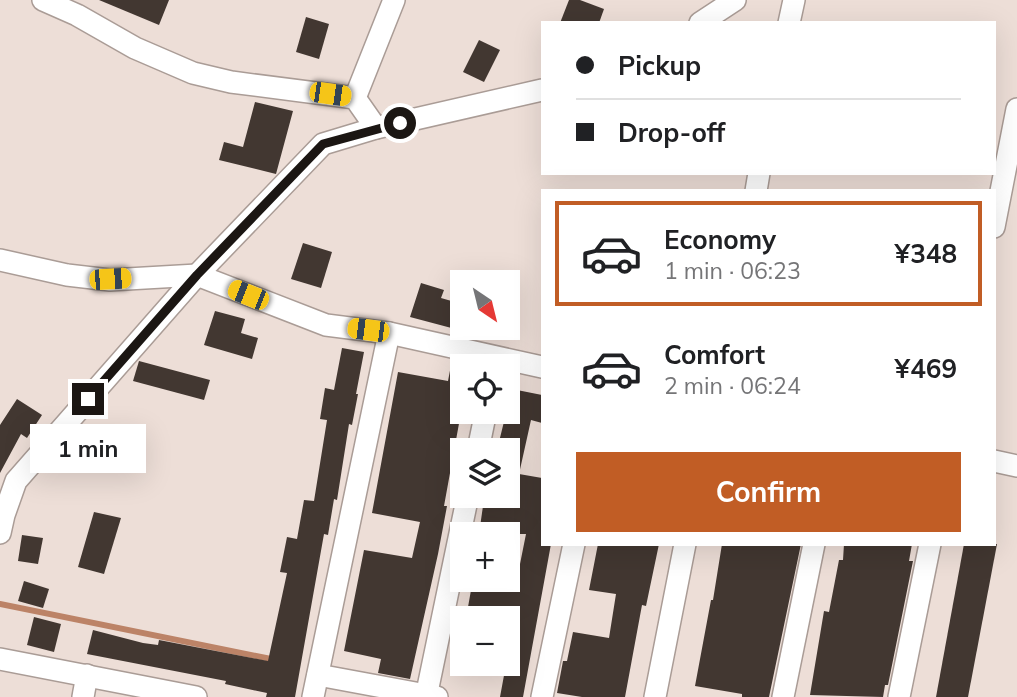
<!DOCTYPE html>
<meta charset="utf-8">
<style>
:root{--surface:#fff;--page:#f2f2f2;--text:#202124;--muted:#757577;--line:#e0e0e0;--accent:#c15d25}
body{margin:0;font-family:Mulish,sans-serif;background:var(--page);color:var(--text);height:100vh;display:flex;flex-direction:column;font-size:26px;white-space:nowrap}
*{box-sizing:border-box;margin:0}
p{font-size:23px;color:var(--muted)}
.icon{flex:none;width:38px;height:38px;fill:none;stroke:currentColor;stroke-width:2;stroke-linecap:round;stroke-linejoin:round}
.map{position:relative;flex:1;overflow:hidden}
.details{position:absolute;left:541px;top:189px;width:455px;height:357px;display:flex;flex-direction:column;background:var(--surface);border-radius:0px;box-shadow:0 7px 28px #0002}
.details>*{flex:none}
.guide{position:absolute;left:541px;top:21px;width:455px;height:154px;border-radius:0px;box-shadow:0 7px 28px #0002;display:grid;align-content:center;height:154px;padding:0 35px;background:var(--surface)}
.needle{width:46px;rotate:145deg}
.fabs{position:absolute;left:450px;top:270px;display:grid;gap:14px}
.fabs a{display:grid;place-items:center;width:70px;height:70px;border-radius:0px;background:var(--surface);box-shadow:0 7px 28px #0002;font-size:35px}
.end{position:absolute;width:32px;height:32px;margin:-16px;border:9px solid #1b1613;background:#fff;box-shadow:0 0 0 4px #fff}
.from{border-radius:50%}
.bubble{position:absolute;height:49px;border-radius:0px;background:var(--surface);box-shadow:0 7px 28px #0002;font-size:23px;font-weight:700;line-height:49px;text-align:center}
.car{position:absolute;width:21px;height:42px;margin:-21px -10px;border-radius:9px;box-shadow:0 0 5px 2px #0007;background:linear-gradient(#f5c518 24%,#345 0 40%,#f5c518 0 76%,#345 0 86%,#f5c518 0)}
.guide b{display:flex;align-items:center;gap:24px;height:66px;font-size:26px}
.guide b+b{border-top:2px solid var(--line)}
.guide i{width:18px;height:18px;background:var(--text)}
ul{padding:12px 0 0;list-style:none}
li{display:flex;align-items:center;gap:21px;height:105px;margin:0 14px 10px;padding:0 21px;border:4px solid transparent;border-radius:0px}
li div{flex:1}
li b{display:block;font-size:26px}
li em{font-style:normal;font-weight:700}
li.current{border-color:var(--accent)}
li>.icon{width:63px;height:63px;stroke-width:1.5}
.action{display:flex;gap:14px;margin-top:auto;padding:14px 35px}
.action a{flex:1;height:80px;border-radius:0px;background:var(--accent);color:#fff;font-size:28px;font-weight:700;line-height:80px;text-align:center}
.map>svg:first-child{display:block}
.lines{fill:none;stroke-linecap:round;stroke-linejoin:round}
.stream{stroke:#bc8367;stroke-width:6}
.building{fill:#423731}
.minor-casing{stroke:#aa9c96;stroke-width:24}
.minor{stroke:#fff;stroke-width:21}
.route{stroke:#1b1613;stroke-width:9}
</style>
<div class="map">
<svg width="1017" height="697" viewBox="0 0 1017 697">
<rect width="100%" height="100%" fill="#edded7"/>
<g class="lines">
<path class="stream" d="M0,604L276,660"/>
</g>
<g class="building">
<path d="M99,0H169L159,25Z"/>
<path d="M569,0H580L604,9L599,23H560Z"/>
<path d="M306,17L329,24L319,59L296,52Z"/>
<path d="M479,40L500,50L484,82L463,72Z"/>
<path d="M255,102L293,111L276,174L219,160L224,142L243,147Z"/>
<path d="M303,243L332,252L321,288L291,279Z"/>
<path d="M421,283L444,290L441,298L462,304V320L459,330L410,317Z"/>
<path d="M215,311L245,319L241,333L258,338L252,359L204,345Z"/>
<path d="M342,348L364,352L356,394H358L352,425L349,424L337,500L334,499L328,535L324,534L295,697H266L267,693L225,684L226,681L87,654L93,630L143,643L158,645L159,640L268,661L287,573L280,572L287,537L297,539L304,500L314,501L327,420L320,419L325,388L334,390Z"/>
<path d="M452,360L462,363V407L444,506H447L438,554L410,679L378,673L381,659L344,651L364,550L412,558L420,522L372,513L398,372L448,381Z"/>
<path d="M139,361L210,380L204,400L133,381Z"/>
<path d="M512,389L542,395V423L531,420L519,474L542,478V544H551L523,697H500L515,616L468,607L473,579H517L526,534H479L483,506L486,507L489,495H508V450H497Z"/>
<path d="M17,399L42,415L27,438L21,434L0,473V425Z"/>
<path d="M94,512L121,518L104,574L78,567Z"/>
<path d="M22,535L43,538L38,564L18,561Z"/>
<path d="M598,544H659L646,606L642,605L625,697H582L557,693L563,661H567L573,632L609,638L616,594L589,590Z"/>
<path d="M722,544H801L769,697H742V694L695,686L711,600H713Z"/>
<path d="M844,544H912L909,561H913L888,685H885L883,697L810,695L824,611L829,612L839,560H843Z"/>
<path d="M964,544H997L968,697H936Z"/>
<path d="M24,581L49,589L43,608L18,601Z"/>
<path d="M34,617L61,624L54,652L27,645Z"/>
</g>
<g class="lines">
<g class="minor-casing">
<g id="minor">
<path d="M43,0L77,15L135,48L193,73L231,82L355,98L376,128"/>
<path d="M700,23L735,0"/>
<path d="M789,23L794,0"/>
<path d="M355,98L394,0"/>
<path d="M756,191L759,173"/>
<path d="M994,227L1017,109"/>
<path d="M0,260L67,275L110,280L197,275L326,325L389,333L542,367"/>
<path d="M478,450L486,411"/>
<path d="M994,461L1017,466"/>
<path d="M0,533L4,515L16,481L197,275L323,144L376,128L542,90"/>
<path d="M0,659L196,697"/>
<path d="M318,675L437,697"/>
<path d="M83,697L87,675"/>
<path d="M313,697L389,333"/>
<path d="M426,697L468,495"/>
<path d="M542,697L574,544"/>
<path d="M655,697L685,544"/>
<path d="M783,697L814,544"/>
<path d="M899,697L930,544"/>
</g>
</g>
<use href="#minor" class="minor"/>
</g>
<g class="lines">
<path class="route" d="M88,399L197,275L323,144L400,123"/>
</g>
</svg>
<div class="fabs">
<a><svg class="needle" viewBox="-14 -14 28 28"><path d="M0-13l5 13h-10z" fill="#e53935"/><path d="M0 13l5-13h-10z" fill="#757577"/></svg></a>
<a><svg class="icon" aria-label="locate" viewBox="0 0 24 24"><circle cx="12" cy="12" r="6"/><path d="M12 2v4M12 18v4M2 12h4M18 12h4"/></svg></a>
<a><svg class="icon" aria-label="layers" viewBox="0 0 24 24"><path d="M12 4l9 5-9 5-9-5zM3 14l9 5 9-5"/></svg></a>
<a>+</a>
<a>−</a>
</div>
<i class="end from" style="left:400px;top:123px"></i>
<i class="end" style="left:88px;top:399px"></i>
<div class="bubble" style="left:30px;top:424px;width:116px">1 min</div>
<i class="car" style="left:330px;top:94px;rotate:98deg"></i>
<i class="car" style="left:110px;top:279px;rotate:87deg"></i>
<i class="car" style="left:248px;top:295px;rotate:292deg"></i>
<i class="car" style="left:368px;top:330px;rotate:277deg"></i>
<div class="guide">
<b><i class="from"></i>Pickup</b>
<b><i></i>Drop-off</b>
</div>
<section class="details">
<ul>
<li class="current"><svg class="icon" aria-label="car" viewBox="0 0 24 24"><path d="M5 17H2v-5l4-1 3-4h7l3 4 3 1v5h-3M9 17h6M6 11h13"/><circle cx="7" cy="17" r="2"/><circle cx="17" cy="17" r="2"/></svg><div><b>Economy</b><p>1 min · 06:23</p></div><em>¥348</em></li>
<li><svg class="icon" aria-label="car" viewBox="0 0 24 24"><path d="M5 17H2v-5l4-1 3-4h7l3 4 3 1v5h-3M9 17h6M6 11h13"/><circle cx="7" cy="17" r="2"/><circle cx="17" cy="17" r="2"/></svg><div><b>Comfort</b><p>2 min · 06:24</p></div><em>¥469</em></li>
</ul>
<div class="action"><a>Confirm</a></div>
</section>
</div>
